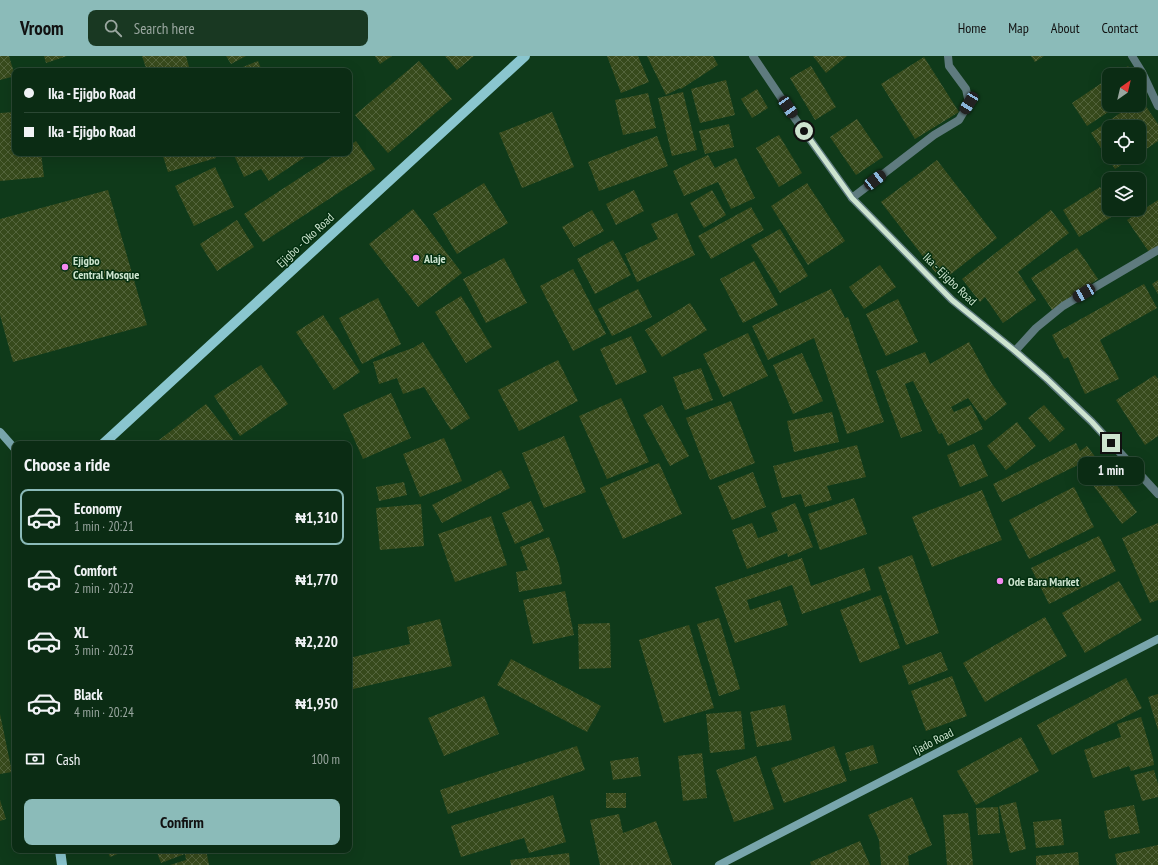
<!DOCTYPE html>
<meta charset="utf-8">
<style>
:root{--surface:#0b2c14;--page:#193822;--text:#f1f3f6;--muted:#9aa7a0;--line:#2b4834;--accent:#8bbbb9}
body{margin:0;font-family:"PT Sans Narrow",sans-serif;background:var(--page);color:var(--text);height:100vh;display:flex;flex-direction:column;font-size:15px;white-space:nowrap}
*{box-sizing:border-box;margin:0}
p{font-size:13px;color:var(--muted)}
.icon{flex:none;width:22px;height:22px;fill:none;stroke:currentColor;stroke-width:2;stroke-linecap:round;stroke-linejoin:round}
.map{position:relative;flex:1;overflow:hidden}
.drawer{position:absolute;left:12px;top:385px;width:340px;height:412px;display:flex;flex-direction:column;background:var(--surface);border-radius:8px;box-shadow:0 4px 16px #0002,0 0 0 1px var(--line)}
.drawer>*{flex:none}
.hud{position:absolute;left:12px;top:12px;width:340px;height:88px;border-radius:8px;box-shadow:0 4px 16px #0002,0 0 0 1px var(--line);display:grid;align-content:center;height:88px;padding:0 12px;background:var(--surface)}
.needle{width:26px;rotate:34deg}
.fabs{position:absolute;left:1102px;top:12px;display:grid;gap:8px}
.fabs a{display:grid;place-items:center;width:44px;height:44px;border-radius:8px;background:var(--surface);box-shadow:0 4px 16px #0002,0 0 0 1px var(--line);font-size:20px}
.end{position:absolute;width:18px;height:18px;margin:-9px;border:5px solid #cde4cf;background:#111;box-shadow:0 0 0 2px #111}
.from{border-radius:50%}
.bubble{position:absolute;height:28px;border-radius:8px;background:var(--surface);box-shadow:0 4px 16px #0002,0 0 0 1px var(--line);font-size:13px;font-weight:800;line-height:28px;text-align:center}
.car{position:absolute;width:12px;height:24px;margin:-12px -6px;border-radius:5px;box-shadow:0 0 3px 1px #0007;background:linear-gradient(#222 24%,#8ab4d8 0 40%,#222 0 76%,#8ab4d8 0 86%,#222 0)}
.hud b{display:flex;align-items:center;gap:14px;height:38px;font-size:15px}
.hud b+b{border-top:1px solid var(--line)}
.hud i{width:10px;height:10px;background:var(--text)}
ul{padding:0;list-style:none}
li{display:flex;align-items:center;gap:12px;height:56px;margin:0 8px 6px;padding:0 4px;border:2px solid transparent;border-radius:8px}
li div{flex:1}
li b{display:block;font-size:15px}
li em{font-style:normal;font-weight:800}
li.selected{border-color:var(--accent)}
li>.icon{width:36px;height:36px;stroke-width:1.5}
h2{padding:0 12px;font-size:18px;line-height:48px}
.pay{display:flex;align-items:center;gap:10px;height:44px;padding:0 12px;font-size:15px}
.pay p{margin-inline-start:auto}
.button{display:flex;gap:8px;margin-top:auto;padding:8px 12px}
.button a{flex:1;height:46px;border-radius:8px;background:var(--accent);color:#111;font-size:16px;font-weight:800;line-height:46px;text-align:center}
header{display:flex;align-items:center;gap:24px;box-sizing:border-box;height:56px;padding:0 20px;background:var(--accent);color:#111}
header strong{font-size:19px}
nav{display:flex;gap:22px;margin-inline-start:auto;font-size:14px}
.search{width:280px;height:36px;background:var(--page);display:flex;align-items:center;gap:10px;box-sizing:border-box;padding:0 14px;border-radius:8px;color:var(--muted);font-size:15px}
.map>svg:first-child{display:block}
.building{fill:url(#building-cross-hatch)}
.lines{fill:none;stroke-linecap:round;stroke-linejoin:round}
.street{stroke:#5f7b7f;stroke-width:8}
.secondary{stroke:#78a5ac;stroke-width:8}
.primary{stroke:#8ac6cf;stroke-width:10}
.route{stroke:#cde4cf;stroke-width:5}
.poi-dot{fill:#f489f0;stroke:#032f10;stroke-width:1.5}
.labels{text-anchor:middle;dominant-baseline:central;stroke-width:3;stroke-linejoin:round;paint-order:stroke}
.street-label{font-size:12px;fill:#cde4cf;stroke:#032f10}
.poi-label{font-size:12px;font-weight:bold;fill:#cde4cf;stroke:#032f10;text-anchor:start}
</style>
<header>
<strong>Vroom</strong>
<div class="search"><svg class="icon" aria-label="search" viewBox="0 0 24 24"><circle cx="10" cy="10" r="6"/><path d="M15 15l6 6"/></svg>Search here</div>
<nav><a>Home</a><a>Map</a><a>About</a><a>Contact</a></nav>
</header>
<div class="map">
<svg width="1158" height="809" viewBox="0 0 1158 809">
<defs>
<pattern id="building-cross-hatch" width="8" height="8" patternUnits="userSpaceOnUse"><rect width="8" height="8" fill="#374a1c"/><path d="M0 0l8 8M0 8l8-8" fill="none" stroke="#53643c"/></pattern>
</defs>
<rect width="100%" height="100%" fill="#0f3a1a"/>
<g class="building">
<path d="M0,0H9L15,20L0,24Z"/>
<path d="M44,0H67L46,7Z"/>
<path d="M142,0H186L189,11L176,15H147Z"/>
<path d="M226,0H246L231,8Z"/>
<path d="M375,0H392L380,8Z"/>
<path d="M445,0H474L457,14Z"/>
<path d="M607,0H638L649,26L621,37Z"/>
<path d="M647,0H713L718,9L681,33L680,32L666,39Z"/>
<path d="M813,0H847L826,17Z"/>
<path d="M1031,0H1044L1035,6Z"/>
<path d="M924,1L959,56L915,83L881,28Z"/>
<path d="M258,5L262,15H233Z"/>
<path d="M419,5L452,43L388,97L355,59Z"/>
<path d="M811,10L836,51L815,64L790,22Z"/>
<path d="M1128,10L1134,19H1114Z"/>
<path d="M1109,22V49H1119L1087,70L1072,47Z"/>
<path d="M726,24L735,59L700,67L691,33Z"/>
<path d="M757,33L768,52L752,62L741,43Z"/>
<path d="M683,36L697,94L672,100L658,42Z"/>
<path d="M648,37L656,72L623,79L615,44Z"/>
<path d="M1141,43L1158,68V85L1139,98V71H1109V101H1134L1115,113L1091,77L1132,49H1139V44Z"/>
<path d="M15,56V97H41L44,121L0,125V57Z"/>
<path d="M552,56L574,111L522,132L499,77Z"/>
<path d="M857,63L883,101L856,119L830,81Z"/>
<path d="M729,68L734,91L705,98L699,75Z"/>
<path d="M779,79L802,117L779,131L756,92Z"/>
<path d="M657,80L668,110L599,135L588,106Z"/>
<path d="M356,85L375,113L263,186L244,158L338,97H349V90Z"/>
<path d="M162,97H214L216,102L168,116Z"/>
<path d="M233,97H311L269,125L261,113L244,121Z"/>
<path d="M708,99L715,112L736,102L755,142L731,153L718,126L684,140L673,115Z"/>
<path d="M937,104L997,182L942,225L881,146Z"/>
<path d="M215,111L234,151L194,170L175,130Z"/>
<path d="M484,127L508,167L457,198L433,158Z"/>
<path d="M807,127L845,185L808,209L771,150Z"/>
<path d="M1100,131L1109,146V153H1113L1116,158L1079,181L1063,154Z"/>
<path d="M108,134L147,269L13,306L0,259V163Z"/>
<path d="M634,134L644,155L616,169L606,148Z"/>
<path d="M712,134L726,159L704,172L690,147Z"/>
<path d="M1158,144V190L1149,196L1127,164Z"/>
<path d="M751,151L764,174L711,203L698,180Z"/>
<path d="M413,153L462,217L418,251L369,188Z"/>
<path d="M592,154L604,175L574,191L562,171Z"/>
<path d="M1051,154L1069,177L1018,216L1036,244L1003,267L985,241L980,246L962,223Z"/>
<path d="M677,157L695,199L637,226L625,198L658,183L651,168Z"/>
<path d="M237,164L254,191L217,215L200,188Z"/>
<path d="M780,173L808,220L780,237L751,189Z"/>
<path d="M613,184L631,219L595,238L577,203Z"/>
<path d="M1077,192L1098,223L1052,254L1031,222Z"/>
<path d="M504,202L527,247L486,267L463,223Z"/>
<path d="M754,205L778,249L743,267L720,223Z"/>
<path d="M880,209L896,231L864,253L849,231Z"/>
<path d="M573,213L606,278L573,295L540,230Z"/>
<path d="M1158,224V238L1152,228Z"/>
<path d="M1144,228L1157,252L1100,284L1119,323L1085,338L1068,301L1064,303L1052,279Z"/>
<path d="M638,233L652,261L612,280L598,253Z"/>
<path d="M831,233L845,262L848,261L884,366L847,378L814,282L768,304L752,270Z"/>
<path d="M461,240L492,291L466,307L435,256Z"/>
<path d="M378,242L401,288L362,308L339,262Z"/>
<path d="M898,243L918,286L886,300L866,258Z"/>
<path d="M690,247L707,274L662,301L645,274Z"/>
<path d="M323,259L360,316L334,334L296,276Z"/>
<path d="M748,277L768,320L723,341L703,298Z"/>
<path d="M631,280L647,316L616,329L600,293Z"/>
<path d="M423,286L470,362L451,374L424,331L403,338L397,322L379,328L373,306L413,292Z"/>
<path d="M969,286L992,328L1007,348L985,365L968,342L951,351L954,356L971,349L983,373L948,390L942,377L939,378L913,325L905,328L922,375L901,382L876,315L925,296L930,308Z"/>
<path d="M802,297L823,345L793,358L773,309Z"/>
<path d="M558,304L578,345L519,375L498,334Z"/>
<path d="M261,309L288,348L240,380L214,340Z"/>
<path d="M701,312L713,344L685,354L673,321Z"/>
<path d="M1155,319L1158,323V380L1145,389L1116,344Z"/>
<path d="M391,337L411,382L363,403L343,358Z"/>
<path d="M621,342L649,406L607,423L579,360Z"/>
<path d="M731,345L755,407L710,424L686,362Z"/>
<path d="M206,348L233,383L227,388H163L159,384Z"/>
<path d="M662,349L689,400L670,410L643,359Z"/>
<path d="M1044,349L1065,373L1050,386L1028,362Z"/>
<path d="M832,356L839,386L794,396L787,365Z"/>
<path d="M1017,366L1036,390L1006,414L987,390Z"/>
<path d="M564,380L586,436L544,452L522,397Z"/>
<path d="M444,382L462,425L420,441L403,398Z"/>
<path d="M1076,387L1080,395L1087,390L1137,456L1122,468L1078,409L1002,446L993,428Z"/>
<path d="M974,388L988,420L960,431L947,399Z"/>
<path d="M857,389L866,421L827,430L832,444L805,451L801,438L782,442L773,410Z"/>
<path d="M659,407L682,458L623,483L600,432Z"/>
<path d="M501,414L510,432L442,467L432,449Z"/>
<path d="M753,416L766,451L732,464L718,430Z"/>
<path d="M404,426L407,439L379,445L376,431Z"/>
<path d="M1074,431L1094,471L1029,503L1009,464Z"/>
<path d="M982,434L1002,484L932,511L912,461Z"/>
<path d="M854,442L867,478L820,494L808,458Z"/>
<path d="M531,445L544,475L515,488L502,457Z"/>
<path d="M795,447L813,491L788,501L787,497L747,513L732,474L752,467L758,482L778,475L771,457Z"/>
<path d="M421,448L424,490L380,494L376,452Z"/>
<path d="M491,460L507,509L455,526L438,478Z"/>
<path d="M1158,467V544L1150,547L1122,482Z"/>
<path d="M1099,480L1116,515L1049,548L1031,512Z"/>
<path d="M549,481L559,509L562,528L519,536L516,516L528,514L520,491Z"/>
<path d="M912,499L939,577L906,589L878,511Z"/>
<path d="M802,502L811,530L864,512L871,534L802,558L792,529L747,544L750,554L780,544L788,569L735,587L715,531Z"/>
<path d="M1119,525L1142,564L1085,597L1062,557Z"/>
<path d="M565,535L574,579L533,588L523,544Z"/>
<path d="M881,539L900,592L860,607L840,554Z"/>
<path d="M1045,561L1067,600L985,646L963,607Z"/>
<path d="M719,562L740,633L719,640L697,568Z"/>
<path d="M440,563L452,610L349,634V602L410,588L407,571Z"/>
<path d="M610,567L611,612L579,613L578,568Z"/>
<path d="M689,569L714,652L664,667L639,584Z"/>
<path d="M941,596L948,614L909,629L902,610Z"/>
<path d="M511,603L601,650L587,676L497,629Z"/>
<path d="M952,620L967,660L926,675L911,635Z"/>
<path d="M1126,622L1142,652L1052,699L1037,669Z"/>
<path d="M1158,638V674L1148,641Z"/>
<path d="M484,640L499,678L444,700L428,662Z"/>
<path d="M785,649L792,684L757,691L750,656Z"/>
<path d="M741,655L745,693L710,697L706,658Z"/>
<path d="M0,658L12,716L0,718Z"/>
<path d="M1141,661L1153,702L1154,709L1131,715L1129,710L1093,722L1084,694L1121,681L1117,668Z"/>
<path d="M1021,681L1039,715L976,749L957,715Z"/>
<path d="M873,689L878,707L850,715L845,697Z"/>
<path d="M577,690L585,714L448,758L440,734Z"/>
<path d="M834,690L847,725L784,747L771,712Z"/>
<path d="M702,697L707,742L683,745L678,700Z"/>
<path d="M756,700L774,753L734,766L716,714Z"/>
<path d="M638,701L641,720L613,724L610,705Z"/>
<path d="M1154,714L1158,728V741L1142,745L1134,719Z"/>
<rect x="606" y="737" width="20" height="15"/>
<path d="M553,739L566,786L529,797L524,782L461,801L451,770Z"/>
<path d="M912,741L932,789L908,800L909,809H881L879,784L868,759Z"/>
<path d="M0,744L6,763L0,765Z"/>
<path d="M1016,746L1026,793L1010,797L999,750Z"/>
<path d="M1134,749L1140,777L1109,783L1104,755Z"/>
<path d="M998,751L1000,777L978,779L976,752Z"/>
<path d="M968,757L973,809H947L943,759Z"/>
<path d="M619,758L623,777L656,765L672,809H600L590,764Z"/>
<path d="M1061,763L1064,789L1036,792L1033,766Z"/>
<path d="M860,785L870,809H811L810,806Z"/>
<path d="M1158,789V809H1117L1115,798Z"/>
<path d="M107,794H128L110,801Z"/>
<path d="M156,794H206L209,809H170L186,804L185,798L161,807Z"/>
<path d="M1078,796L1079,809H1036V800Z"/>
<path d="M569,797L570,809H511L510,804Z"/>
</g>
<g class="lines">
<g class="street">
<path d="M753,0L796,64L852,142L952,244L1015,295L1047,323L1092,366L1158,438"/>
<path d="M1132,0L1142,16L1158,50"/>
<path d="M852,142L934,79L959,64L969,47L966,33L949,10L948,0"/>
<path d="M1015,295L1036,272L1063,250L1158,194"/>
</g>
<g class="secondary">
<path d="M0,376L15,393"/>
<path d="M719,809L1158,583"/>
</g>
<g class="primary">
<path d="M103,388L525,0"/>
<path d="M60,794L62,809"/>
</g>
</g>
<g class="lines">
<path class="route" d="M804,75L852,142L952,244L1015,295L1047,323L1092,366L1111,387"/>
</g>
<g class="poi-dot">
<circle cx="416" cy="202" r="4"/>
<circle cx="65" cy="211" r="4"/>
<circle cx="1000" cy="525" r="4"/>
</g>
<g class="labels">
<g class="street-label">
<text transform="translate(305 184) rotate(-43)">Ejigbo - Oko Road</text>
<text transform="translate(950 223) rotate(44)">Ika - Ejigbo Road</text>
<text transform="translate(933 685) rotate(-27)">Ijado Road</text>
</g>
<g class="poi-label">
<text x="424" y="202">Alaje</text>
<text x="73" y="204">Ejigbo<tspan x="73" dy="14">Central Mosque</tspan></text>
<text x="1008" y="525">Ode Bara Market</text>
</g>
</g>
</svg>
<div class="fabs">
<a><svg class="needle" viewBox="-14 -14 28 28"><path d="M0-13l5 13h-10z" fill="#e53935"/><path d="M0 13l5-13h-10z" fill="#9aa7a0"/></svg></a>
<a><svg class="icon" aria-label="locate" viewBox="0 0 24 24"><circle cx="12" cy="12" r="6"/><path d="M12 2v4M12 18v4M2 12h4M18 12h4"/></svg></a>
<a><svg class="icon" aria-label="layers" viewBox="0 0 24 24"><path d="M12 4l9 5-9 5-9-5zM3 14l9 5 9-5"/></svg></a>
</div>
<i class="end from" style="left:804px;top:75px"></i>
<i class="end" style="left:1111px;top:387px"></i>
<div class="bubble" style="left:1078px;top:401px;width:66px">1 min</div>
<i class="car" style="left:969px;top:47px;rotate:212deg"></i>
<i class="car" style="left:788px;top:51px;rotate:146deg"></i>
<i class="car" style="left:875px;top:124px;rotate:52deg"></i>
<i class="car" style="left:1084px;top:237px;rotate:240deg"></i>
<div class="hud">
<b><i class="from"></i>Ika - Ejigbo Road</b>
<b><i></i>Ika - Ejigbo Road</b>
</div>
<section class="drawer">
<h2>Choose a ride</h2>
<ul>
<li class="selected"><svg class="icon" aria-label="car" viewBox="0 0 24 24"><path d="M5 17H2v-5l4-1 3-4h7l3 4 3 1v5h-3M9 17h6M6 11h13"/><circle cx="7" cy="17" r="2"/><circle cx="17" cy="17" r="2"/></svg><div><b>Economy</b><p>1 min · 20:21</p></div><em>₦1,310</em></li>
<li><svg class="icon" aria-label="car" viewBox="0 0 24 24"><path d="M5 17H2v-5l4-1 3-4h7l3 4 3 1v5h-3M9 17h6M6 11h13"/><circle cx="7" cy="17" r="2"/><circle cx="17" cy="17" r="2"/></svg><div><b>Comfort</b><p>2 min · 20:22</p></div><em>₦1,770</em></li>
<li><svg class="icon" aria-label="car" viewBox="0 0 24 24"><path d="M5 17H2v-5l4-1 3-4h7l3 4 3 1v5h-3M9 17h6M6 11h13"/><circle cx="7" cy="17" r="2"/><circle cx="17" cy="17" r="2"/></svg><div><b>XL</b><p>3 min · 20:23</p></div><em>₦2,220</em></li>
<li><svg class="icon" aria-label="car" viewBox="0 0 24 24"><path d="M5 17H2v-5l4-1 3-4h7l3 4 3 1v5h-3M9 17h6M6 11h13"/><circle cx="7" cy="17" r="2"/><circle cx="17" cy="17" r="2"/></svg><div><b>Black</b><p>4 min · 20:24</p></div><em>₦1,950</em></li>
</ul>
<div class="pay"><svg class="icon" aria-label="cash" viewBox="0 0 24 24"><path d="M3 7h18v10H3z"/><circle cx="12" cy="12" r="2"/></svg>Cash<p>100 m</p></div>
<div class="button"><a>Confirm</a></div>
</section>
</div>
